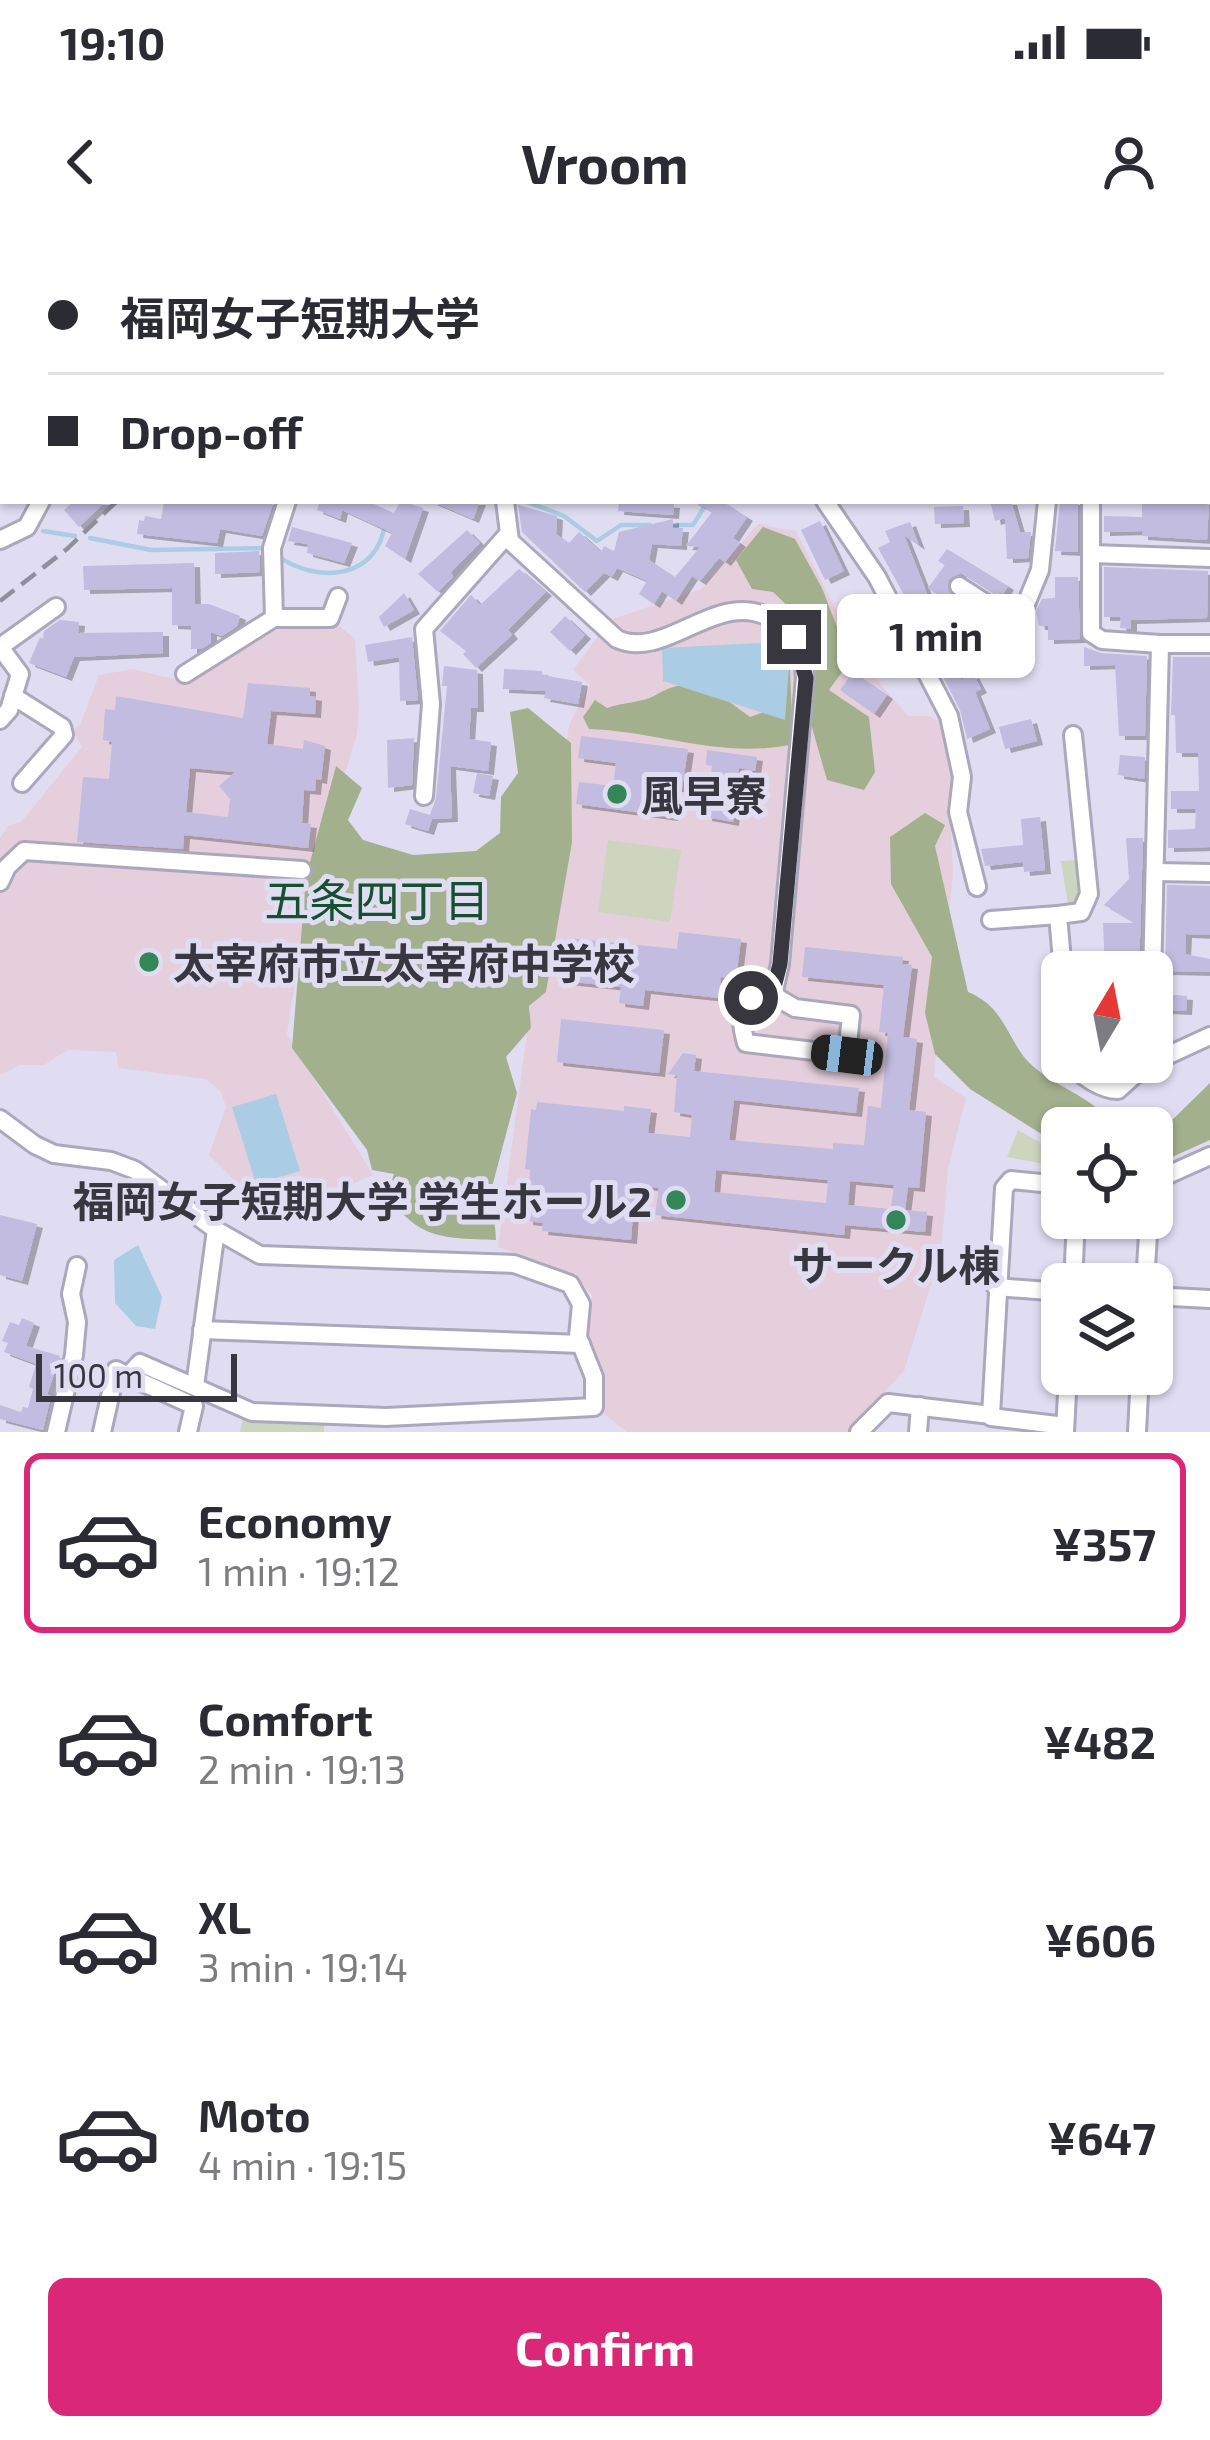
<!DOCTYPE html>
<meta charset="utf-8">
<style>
:root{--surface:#fff;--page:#f2f2f3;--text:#2b2b33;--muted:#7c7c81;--line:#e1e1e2;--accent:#db2777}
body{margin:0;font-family:"Exo 2","Noto Sans JP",sans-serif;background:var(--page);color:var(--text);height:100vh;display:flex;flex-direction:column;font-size:45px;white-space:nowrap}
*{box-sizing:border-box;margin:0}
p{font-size:39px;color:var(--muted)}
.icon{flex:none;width:66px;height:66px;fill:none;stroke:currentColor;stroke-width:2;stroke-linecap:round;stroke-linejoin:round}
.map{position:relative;height:1192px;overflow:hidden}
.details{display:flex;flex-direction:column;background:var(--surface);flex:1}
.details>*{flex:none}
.guide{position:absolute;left:0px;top:0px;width:1212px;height:264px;box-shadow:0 3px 9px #0004;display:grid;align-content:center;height:264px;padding:0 48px;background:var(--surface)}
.needle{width:78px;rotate:10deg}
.buttons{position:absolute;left:1041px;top:711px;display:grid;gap:24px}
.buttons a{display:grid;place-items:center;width:132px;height:132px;border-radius:18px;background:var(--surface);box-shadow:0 3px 9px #0004;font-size:60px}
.scale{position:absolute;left:36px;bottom:30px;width:201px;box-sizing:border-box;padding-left:12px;border:6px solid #38363f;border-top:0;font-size:33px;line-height:42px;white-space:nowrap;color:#38363f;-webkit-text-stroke:9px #e0ddf2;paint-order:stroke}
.end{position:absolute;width:54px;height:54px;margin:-27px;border:15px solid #38363f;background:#fff;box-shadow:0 0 0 6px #fff}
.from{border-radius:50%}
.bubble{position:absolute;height:84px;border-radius:18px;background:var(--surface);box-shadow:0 3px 9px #0004;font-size:39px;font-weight:700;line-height:84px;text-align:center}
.car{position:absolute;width:36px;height:72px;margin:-36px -18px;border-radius:15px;box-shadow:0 0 9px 3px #0007;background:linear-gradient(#222 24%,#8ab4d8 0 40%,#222 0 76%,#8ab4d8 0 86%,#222 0)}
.guide b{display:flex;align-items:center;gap:42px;height:114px;font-size:45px}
.guide b+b{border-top:3px solid var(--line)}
.guide i{width:30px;height:30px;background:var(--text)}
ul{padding:21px 0 0;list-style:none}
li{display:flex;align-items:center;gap:36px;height:180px;margin:0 24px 18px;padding:0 24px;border:6px solid transparent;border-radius:18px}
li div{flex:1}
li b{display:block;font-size:45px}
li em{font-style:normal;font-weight:700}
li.on{border-color:var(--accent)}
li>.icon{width:108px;height:108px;stroke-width:1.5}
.cta{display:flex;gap:24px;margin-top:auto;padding:24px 48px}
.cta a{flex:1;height:138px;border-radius:18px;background:var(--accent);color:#fff;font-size:48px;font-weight:700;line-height:138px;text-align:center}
.status{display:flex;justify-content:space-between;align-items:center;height:84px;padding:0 60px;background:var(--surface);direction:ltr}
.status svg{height:33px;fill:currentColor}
header{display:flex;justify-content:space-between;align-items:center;height:156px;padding:0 48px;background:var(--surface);font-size:54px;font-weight:700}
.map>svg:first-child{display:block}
.education{fill:#e5cfdc}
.green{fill:#cdd5bf}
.forest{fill:#a3b08d}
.water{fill:#aacde5}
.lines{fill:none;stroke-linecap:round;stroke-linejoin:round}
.stream{stroke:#aacde5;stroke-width:4.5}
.building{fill:#c1bce0;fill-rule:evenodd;filter:url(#shadow)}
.minor-casing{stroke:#aba8bc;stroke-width:22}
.minor{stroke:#fff;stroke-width:16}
.rail{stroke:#918e9e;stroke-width:4.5;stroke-dasharray:18 9;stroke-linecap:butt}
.route{stroke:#38363f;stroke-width:15}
.poi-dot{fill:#338658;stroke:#e0ddf2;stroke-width:4.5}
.labels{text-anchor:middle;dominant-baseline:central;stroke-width:10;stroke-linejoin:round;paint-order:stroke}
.poi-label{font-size:42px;font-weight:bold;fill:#38363f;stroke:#e0ddf2;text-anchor:start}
.neighbourhood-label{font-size:45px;fill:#155031;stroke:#e0ddf2}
</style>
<div class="status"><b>19:10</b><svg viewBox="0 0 49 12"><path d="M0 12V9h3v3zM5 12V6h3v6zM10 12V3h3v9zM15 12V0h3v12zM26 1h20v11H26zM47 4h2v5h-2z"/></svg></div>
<header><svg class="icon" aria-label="back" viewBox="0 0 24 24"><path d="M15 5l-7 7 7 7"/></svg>Vroom<svg class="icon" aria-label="person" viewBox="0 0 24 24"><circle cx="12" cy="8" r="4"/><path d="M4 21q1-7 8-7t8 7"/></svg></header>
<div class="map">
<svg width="1210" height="1192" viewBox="0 0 1210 1192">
<defs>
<filter id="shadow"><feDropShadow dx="6" dy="4" stdDeviation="0" flood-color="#0004"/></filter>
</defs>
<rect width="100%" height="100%" fill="#e0ddf2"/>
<g class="education">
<path d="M758,284L796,291L865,426L908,476H928L944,483L956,539L950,567L953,633L934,837L966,858L948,929L941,1013L904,1131L847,1192H627L603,1173L601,1138L589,1100L592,1055L576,1036L498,1007L569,485L590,445L573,430L610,380L701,349Z"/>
<path d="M293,381L338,385L355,399L359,469L357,494L310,650L287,794L373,935L273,979L209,915L226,867L221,852L206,839L118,828L116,812L67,810L44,825H20L0,835V598L9,585L21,582L82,507L72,489L80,485L99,435L133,429L187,442Z"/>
</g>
<g class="green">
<path d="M608,600L681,610L670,682L598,672Z"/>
<path d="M1080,620L1082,648L1074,664H1068L1061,621Z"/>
<path d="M1018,890L1062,915V927L1007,917Z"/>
<path d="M243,1179L324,1182V1192H240Z"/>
</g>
<g class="forest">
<path d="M763,287L795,299L822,348L850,421L829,450L869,477L875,532L864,550L827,540L811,484L815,410L797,375L773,352L752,349L736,320Z"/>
<path d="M769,410L790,430L793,504C725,520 657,491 589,489L583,477L595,460L607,468C621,463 643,462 654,456C694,431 716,452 750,477L775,468Z"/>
<path d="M528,468L571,503L572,602L546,752L529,766L531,788L506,817L517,853L492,947L496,1000C444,998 418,1000 387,954L394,934L372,930L367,910L292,808L306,637L336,526L362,548L348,580L363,600L413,615L476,611L500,593L501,557L518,533L510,472Z"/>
<path d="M925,573L945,585L935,606L968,752C1002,766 1004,790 1024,817C1048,846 1092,854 1117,888H1062V907L970,849L935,814L925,773L932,717L891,644L890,597Z"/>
<path d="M1210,843V900L1152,926V894L1164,888Z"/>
</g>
<g class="water">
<path d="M781,402L790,414L785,480L663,441L662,408Z"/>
<path d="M276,854L300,931L256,944L232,867Z"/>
<path d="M138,1005L162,1057L155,1089L136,1086L115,1063L114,1020Z"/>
</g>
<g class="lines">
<g class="stream">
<path d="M0,123H3"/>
<path d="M525,261L564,276L597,301L621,285H650"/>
<path d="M667,285H693L708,261"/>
<path d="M43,291L75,296"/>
<path d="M90,298L151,310L266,308"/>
<path d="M279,317C319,344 378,339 385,283"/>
</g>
</g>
<g class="building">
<path d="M74,261H106L79,287L64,270Z"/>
<path d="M164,261H274L262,296L220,289L217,303L137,294L139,280L144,281L145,276L161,279Z"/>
<path d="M320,261H367L394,273L401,261L423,268L405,319L385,306L392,293L342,270L340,279L317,270Z"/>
<path d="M431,261H480L473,279Z"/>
<path d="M619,261L674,264L673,275L618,271Z"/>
<path d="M692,261H722L747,277L733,298L740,303L725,322L719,318L700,341L692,336L676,361L662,351L654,364L639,354L647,341L617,328L612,337L604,333L585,352L522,292L518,265L557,276L556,294L569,303L579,292L601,312L604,306L614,311L619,292L673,279V288H683L681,306L652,304L649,320L675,337L700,307L686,306L712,272Z"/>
<path d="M990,261H1011L1020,292H1031L1028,318L1007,319L1005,278L995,281Z"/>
<path d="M1060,261H1078V312L1055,311Z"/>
<path d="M1142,261H1209L1207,300L1142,296V291L1104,292V276L1142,277Z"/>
<path d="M963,266L964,283L935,284L934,267Z"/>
<path d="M820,281L844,331L825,340L801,290Z"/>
<path d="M910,282L919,306L904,295L935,374L917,378L878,308L890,302L885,291Z"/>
<path d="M292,287L352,303L344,323L307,313L308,304L288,301Z"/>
<path d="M467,290L480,303L451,332L453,337L438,352L418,334Z"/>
<path d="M947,309L1008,346L1003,354L996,355L961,333L948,340L951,356L994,381L987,391L928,348L945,325L938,321Z"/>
<path d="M259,311L260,332L215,334V313Z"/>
<path d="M194,323L195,364H209L240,376L237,386L222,396L211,392V403L201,409H191V386L172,385V348L84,350L83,326Z"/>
<path d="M1104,327L1208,331L1207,378L1131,380V389L1120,388L1121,377H1104Z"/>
<path d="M519,329L546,352L508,390L512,395L476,428L463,414L466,411L440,391L471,355L480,365Z"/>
<path d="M1055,337H1078L1080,399L1048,400V386H1039L1036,371L1042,359L1055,358Z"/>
<path d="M404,353L414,370L384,387L379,377Z"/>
<path d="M565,376L585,395L570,411L550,392Z"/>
<path d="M60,380L79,382L78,393L163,392V413L74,417L66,437L29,423L40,397L43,399L44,391Z"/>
<path d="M412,397L418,460L400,461L399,417L368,422L365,405Z"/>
<path d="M944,406L961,440L973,434L981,449L975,452L990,489L967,499L960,470L931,413Z"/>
<path d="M1084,407L1101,413L1147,416L1145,496H1119L1115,425L1084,426Z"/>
<path d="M1173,417H1210V607L1168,608V590L1195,589L1196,569H1171V551H1199L1198,513H1176L1175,475H1171Z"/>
<path d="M444,426L477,430L478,468H471L469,499L491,502L488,531L450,526L452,578L432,579L428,591L405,584L410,569L430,575L436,558L447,446H442Z"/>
<path d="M504,429L542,431V435L582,442L578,464L544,458L546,451L503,449Z"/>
<path d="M853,432L887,455L874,474L840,450Z"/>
<path d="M248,443L310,448V456L316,457L315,474L271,471L267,504L303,509L304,500L325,506L321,540L316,539L315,551L304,550L302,583L311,584L308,608L184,595L183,609L77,602L83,537L109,539L112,502L103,500L105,469L115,470L116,456L243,478ZM190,528L235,532L219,546L230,559L228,577L186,572Z"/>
<path d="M1031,479L1037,501L1005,509L999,487Z"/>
<path d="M581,496L688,509L682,549L676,548L672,577L576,564L579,542L613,546L616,523L578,518Z"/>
<path d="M414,498L412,545L388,548L387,500Z"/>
<path d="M707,510L757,517L755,531L739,528L733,582L706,577L712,526L706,525Z"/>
<path d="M1120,515L1145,517L1144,539L1118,535Z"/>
<path d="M477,533L493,536L489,556L473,553Z"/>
<path d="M1040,577L1045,630L1024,632L1023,622L985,626L981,609L1023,605L1021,579Z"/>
<path d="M1126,598H1143L1139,732H1105L1103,683H1135L1104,665L1129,639Z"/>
<path d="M1167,645L1210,646V695L1186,694L1185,714L1210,719V732L1165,731Z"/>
<path d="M679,692L741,699L736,739L721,737L719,758L645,750L643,766L619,763L621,747L564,741L569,698L677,709Z"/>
<path d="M805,707L903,717L902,724L912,725L903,797L917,799L909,870L926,872L919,948L908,947L905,970L927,972L925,992L845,985L844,995L655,975L659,948L635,945L631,1000L542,991L543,983L527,981L530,930L525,929L531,869L536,870L537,862L624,871V866L651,869L648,893L690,897L692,875L674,872L677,835L668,834L683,813L696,815L694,831L859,848L856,873L734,860L729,900L833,909V903L864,905L868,866L881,868L888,793L879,792L884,745L802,737ZM716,930L828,940L826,963L714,952ZM850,941L894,945L891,969L848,965Z"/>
<path d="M1165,754L1187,756L1186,771L1164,770Z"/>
<path d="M561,779L664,790L659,833L557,822Z"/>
<path d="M0,975L37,984L22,1041L0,1035Z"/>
<path d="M22,1078L34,1083L26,1106L60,1116L47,1155L51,1156L43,1190L0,1179V1165L21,1172L23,1167L28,1168L33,1149L29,1147L36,1124L4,1112L8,1103L2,1101L10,1082L19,1085Z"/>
</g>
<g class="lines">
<g class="minor-casing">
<g id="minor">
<path d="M117,0L122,3"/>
<path d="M474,0L487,3"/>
<path d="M809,0L811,3"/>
<path d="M875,0L892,3"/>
<path d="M973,0V3"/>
<path d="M1143,0L1144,3"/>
<path d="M1203,0L1204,3"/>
<path d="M381,3V0"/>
<path d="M454,3L455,0"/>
<path d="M557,3L558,0"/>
<path d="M744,3V0"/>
<path d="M768,3L777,0"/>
<path d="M791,3L798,0"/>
<path d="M1209,45L1210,53"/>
<path d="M1209,72H1210"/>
<path d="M1209,153H1210"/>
<path d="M0,204H3"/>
<path d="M1209,233H1210"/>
<path d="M505,261L510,301L617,399C668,422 720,343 777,382C797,395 804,415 805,438L780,724L773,755"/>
<path d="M825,261L877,337L949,476L962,537L958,572L977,647"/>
<path d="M1091,261V393L1102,400L1160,404L1152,739"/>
<path d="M0,300L27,287L41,261"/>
<path d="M1092,314L1210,318"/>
<path d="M959,346L993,368L1026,364L1040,330L1047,261"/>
<path d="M274,378L272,308L287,261"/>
<path d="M1160,404H1210"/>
<path d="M0,407L56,367"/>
<path d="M185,434L274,378H330L338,357"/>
<path d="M13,456L62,487L64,495L22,543"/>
<path d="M0,480L9,470L20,434L0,407"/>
<path d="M424,556L431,464L424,389L508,294"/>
<path d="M1156,632L1210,633"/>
<path d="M0,642L7,627L24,611L302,630"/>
<path d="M991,680L1058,675"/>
<path d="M1063,732L1058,675L1081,672L1089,654L1073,495"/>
<path d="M773,755L795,768L851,775L847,815L746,803C738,776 740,756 773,755Z"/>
<path d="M1072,822C1078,836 1103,850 1118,850L1149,822"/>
<path d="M1149,824L1210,796"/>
<path d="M0,879L35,905L54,914L111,921L135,930L216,990L260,1015L514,1024L570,1044L581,1064L578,1097L594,1137V1167L386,1177L252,1172L140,1123L128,1136L116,1130L102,1192"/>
<path d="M1152,942L1210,916"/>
<path d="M1073,1044L1076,978"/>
<path d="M1145,1044L1149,978"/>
<path d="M996,1047L1062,1052"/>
<path d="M1152,1056L1210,1059"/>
<path d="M202,1090L581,1104"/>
<path d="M128,1136L194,1166L188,1192"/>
<path d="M195,1146L216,990"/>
<path d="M991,1177L1065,1186"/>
<path d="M56,1192L74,1115L77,1082L71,1054L77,1026"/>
<path d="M859,1192L888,1163L991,1175L1004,948L1011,940L1062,945"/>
<path d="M918,1192L920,1166"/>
<path d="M1065,1192L1068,1134"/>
<path d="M1137,1192L1140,1134"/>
</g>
</g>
<use href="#minor" class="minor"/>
<g class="rail">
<path d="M325,3L327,0"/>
<path d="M0,361L67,309L117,261"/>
</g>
</g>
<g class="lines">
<path class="route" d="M751,758L772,755L780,724L806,438L794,397"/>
</g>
<g class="poi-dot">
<circle cx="617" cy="554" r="12"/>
<circle cx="149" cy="722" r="12"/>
<circle cx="676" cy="960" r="12"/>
<circle cx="896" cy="980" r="12"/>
</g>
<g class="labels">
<g class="poi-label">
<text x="641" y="554">風早寮</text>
<text x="173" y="722">太宰府市立太宰府中学校</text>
<text x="652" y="960" text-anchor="end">福岡女子短期大学 学生ホール2</text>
<text x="896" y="1024" text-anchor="middle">サークル棟</text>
</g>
<g class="neighbourhood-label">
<text x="377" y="659">五条四丁目</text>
</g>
</g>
</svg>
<div class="buttons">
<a><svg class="needle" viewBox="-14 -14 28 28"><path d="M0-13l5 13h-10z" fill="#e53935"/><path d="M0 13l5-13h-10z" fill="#7c7c81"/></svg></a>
<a><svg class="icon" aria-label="locate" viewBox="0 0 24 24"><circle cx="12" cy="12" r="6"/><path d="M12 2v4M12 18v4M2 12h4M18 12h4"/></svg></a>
<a><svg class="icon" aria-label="layers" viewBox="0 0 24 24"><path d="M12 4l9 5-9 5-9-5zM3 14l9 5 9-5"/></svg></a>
</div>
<div class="scale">100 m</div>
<i class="end from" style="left:751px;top:758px"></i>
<i class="end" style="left:794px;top:397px"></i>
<div class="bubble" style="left:837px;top:354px;width:198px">1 min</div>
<i class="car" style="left:847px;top:815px;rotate:277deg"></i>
<div class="guide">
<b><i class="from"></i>福岡女子短期大学</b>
<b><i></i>Drop-off</b>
</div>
</div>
<section class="details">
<ul>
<li class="on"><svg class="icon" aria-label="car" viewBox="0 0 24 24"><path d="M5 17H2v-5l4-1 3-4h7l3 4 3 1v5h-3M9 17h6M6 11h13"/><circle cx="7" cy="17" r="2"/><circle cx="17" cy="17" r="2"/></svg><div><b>Economy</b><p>1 min · 19:12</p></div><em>¥357</em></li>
<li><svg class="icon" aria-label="car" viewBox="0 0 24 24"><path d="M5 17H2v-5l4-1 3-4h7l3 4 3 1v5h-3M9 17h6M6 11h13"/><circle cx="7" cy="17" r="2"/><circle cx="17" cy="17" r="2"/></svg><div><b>Comfort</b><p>2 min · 19:13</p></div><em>¥482</em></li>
<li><svg class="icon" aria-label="car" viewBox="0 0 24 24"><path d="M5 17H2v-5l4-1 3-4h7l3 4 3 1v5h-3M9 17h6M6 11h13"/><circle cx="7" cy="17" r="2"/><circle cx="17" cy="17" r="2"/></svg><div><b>XL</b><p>3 min · 19:14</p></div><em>¥606</em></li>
<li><svg class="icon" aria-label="car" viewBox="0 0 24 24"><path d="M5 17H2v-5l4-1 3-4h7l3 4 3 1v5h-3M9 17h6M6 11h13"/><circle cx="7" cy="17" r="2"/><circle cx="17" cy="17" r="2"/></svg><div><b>Moto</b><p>4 min · 19:15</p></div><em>¥647</em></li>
</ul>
<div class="cta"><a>Confirm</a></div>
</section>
